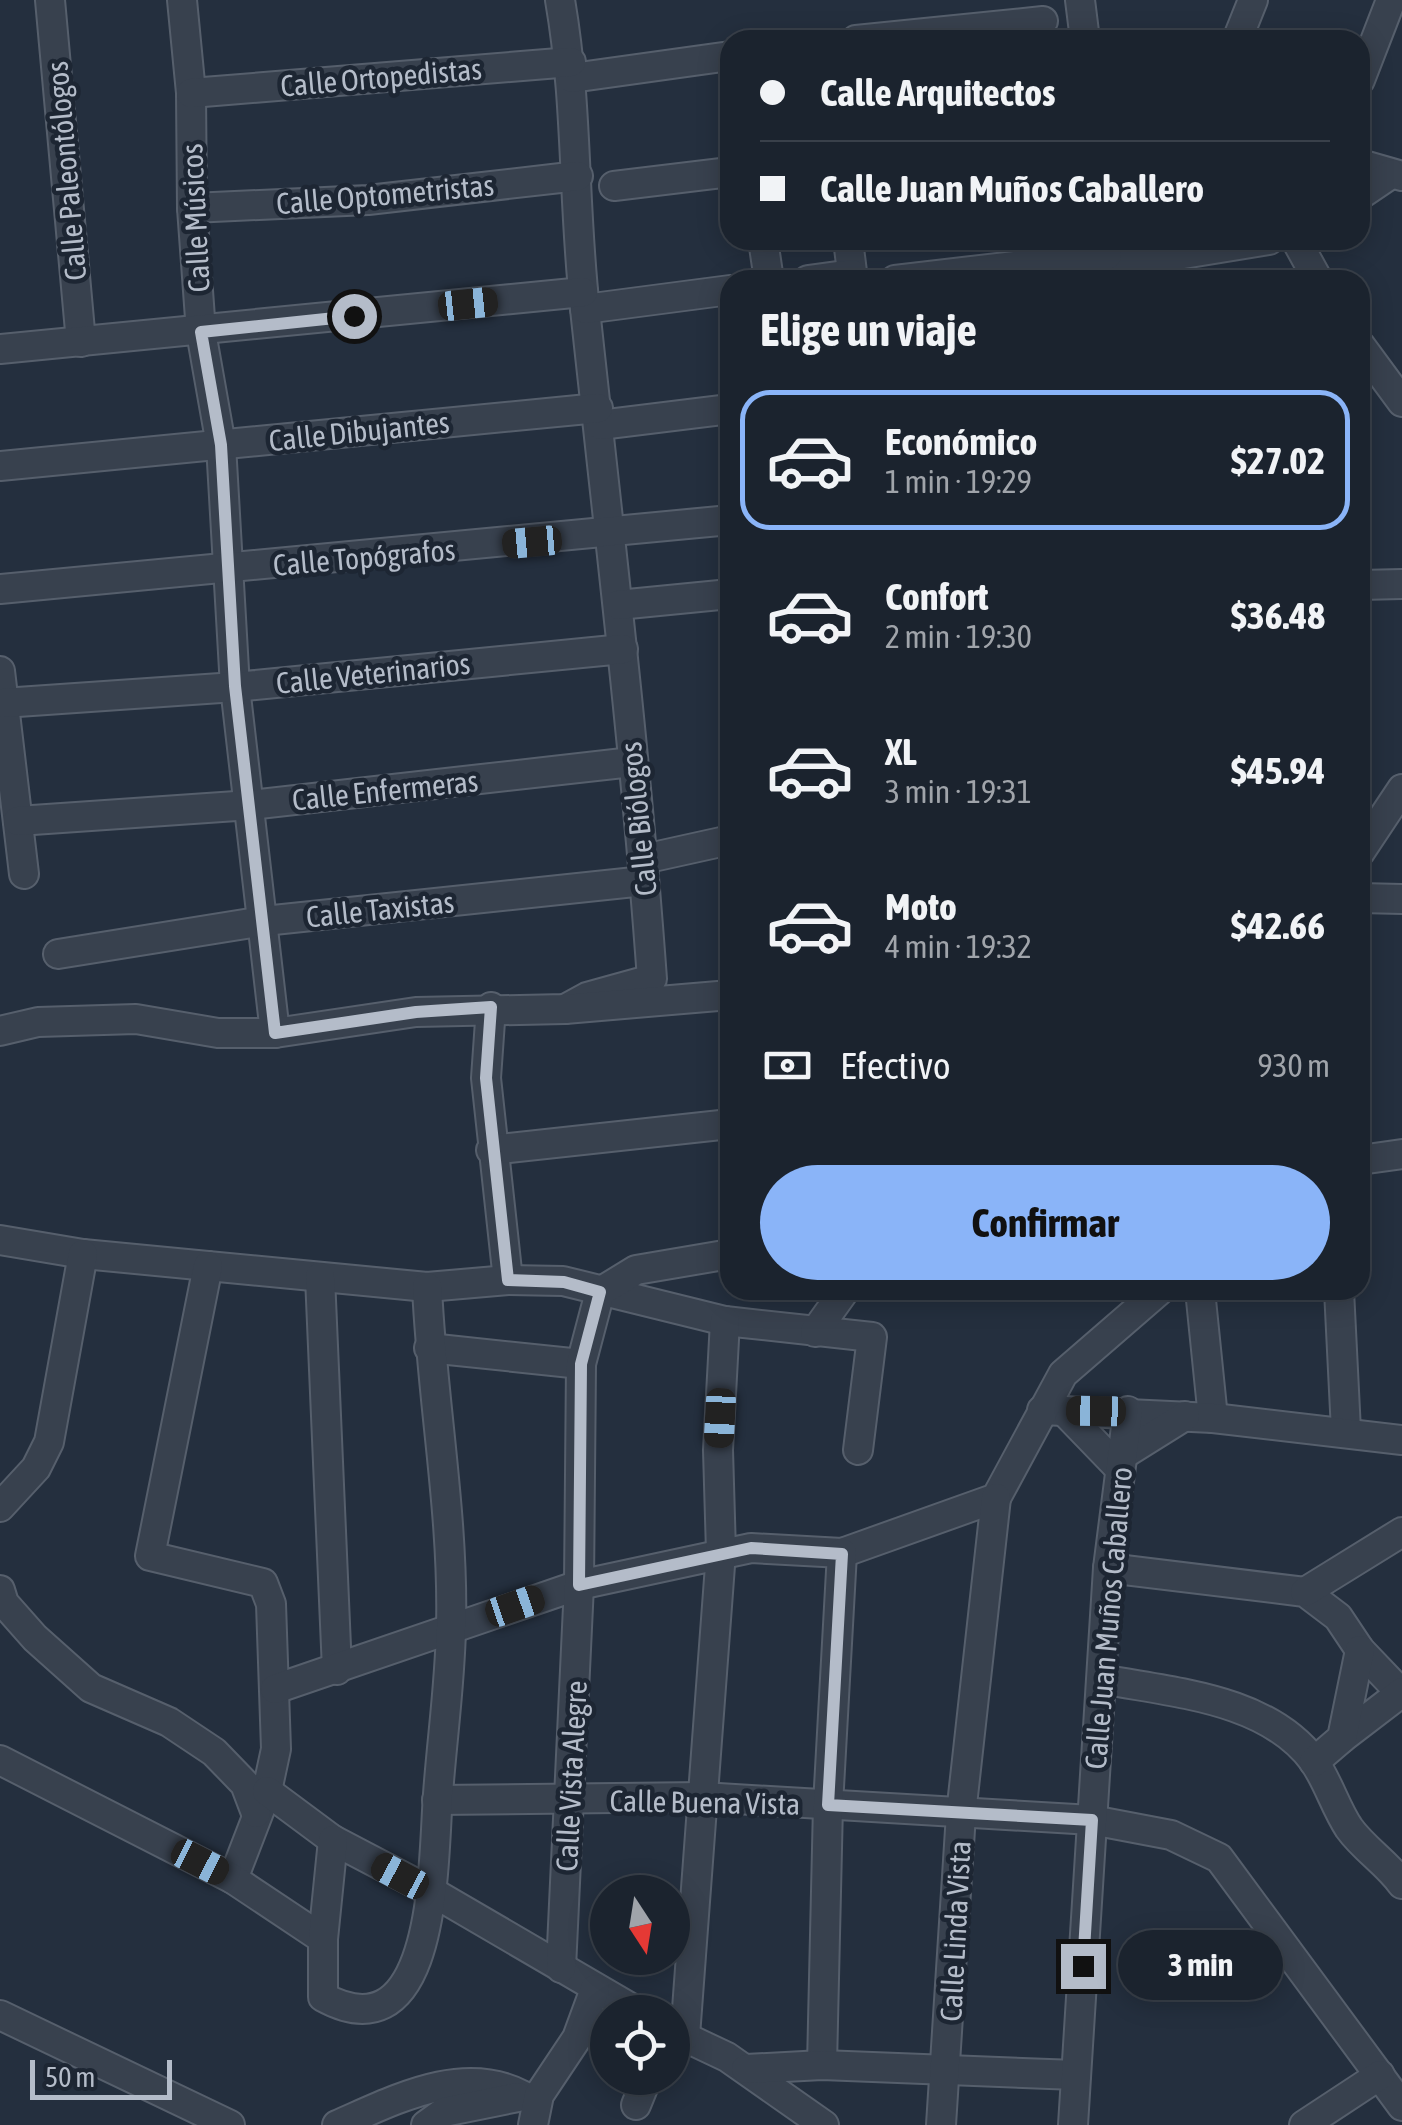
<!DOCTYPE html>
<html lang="es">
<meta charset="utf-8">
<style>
:root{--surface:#1b232e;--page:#242b36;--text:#f1f3f6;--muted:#a0a4aa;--line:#39404a;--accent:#8ab4f8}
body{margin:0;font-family:"Asap Condensed",sans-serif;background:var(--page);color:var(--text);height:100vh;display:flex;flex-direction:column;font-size:38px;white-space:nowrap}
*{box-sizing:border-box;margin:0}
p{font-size:32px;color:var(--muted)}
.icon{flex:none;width:55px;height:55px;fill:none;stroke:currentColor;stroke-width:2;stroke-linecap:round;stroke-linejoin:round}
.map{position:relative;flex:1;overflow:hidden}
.side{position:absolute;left:720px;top:270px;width:650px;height:1030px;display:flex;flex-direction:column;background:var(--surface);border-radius:30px;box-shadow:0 5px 25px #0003,0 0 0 2px var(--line)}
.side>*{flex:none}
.banner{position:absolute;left:720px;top:30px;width:650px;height:220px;border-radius:30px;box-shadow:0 5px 25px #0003,0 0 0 2px var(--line);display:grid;align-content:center;height:220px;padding:0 40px;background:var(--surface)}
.needle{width:65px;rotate:168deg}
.buttons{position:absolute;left:590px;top:1875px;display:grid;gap:20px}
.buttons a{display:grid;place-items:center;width:100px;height:100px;border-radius:50%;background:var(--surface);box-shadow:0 5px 25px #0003,0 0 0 2px var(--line);font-size:50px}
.scale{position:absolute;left:30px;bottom:25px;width:142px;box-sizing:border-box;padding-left:10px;border:5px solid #b4bcc9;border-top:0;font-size:28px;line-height:35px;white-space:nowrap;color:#b4bcc9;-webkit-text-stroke:8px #1d2633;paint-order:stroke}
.end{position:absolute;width:45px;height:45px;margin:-22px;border:12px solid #b4bcc9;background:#111;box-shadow:0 0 0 5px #111}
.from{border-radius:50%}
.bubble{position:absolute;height:70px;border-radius:35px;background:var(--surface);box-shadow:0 5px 25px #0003,0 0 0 2px var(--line);font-size:32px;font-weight:700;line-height:70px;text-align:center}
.car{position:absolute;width:30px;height:60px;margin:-30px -15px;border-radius:12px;box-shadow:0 0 8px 2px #0007;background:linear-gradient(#222 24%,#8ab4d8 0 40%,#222 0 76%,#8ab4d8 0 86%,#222 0)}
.banner b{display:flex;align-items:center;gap:35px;height:95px;font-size:38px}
.banner b+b{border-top:2px solid var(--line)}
.banner i{width:25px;height:25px;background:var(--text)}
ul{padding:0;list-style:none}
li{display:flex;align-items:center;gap:30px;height:140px;margin:0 20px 15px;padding:0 20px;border:5px solid transparent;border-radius:30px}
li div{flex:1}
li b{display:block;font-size:38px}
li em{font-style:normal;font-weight:700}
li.on{border-color:var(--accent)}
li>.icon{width:90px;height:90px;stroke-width:1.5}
h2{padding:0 40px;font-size:45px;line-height:120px}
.pay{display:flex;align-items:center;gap:25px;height:110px;padding:0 40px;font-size:38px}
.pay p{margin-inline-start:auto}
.primary-button{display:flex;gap:20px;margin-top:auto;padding:20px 40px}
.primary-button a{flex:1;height:115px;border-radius:60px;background:var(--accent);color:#111;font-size:40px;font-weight:700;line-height:115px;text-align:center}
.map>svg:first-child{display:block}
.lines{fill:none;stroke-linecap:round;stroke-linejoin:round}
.minor-casing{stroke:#565f6c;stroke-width:32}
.minor{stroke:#38414e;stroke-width:28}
.route{stroke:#b4bcc9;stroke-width:12}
.labels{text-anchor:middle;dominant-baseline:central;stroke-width:9;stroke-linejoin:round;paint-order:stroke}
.street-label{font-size:30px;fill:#b4bcc9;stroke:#1d2633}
</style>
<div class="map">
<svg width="1402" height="2125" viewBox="0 0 1402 2125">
<rect width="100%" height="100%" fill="#242f3e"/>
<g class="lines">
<g class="minor-casing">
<g id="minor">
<path d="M50,0L81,342"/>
<path d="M182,0L191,93L192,208L201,332L221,445L235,687L275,1033"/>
<path d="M560,0C578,103 573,206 585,309C609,532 636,756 652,979L587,997L565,1009"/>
<path d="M1080,0L1085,40"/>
<path d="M856,40L1043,21"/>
<path d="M1237,40L1253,0"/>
<path d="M572,78L730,56"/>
<path d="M1360,80L1391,0"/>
<path d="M191,93L571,62"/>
<path d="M1360,164L1402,176"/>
<path d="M614,186L730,172"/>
<path d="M1360,195L1391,174"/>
<path d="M192,208L368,200L578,176"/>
<path d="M763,240L769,280"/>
<path d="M848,240L853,280"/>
<path d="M1296,240L1318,280"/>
<path d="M1122,264L1269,240"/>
<path d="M808,280L852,274"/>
<path d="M895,280L1107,255"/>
<path d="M585,309L730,290"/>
<path d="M1360,345L1402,402"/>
<path d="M0,349L583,292"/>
<path d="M600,425L730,409"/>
<path d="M0,466L598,408"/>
<path d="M1360,585L1402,584"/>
<path d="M0,589L730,520"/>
<path d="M618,605L730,594"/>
<path d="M0,671L24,874"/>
<path d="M3,703L235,687L623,649"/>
<path d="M18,821L251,805L632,762"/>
<path d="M1360,852L1402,789"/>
<path d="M644,859L730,840"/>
<path d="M1360,898L1402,899"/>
<path d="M58,954L264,921L644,881"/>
<path d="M491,1007L486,1078L508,1280"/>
<path d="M0,1031L38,1022L136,1019L218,1033H275L416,1012L565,1009L730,995"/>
<path d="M491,1150L730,1124"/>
<path d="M1360,1160L1402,1154"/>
<path d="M0,1240L83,1254L427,1287L508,1280L563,1281L725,1321L872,1337L858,1450"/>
<path d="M208,1266L150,1556L263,1583L271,1604L276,1749L267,1791L233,1879"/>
<path d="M320,1277L337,1670"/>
<path d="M1200,1290L1213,1418"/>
<path d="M1339,1290L1346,1431"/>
<path d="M815,1332L845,1290"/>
<path d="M429,1348L581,1364"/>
<path d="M1042,1410L1213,1418L1402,1440"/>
<path d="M1064,1411L1119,1468"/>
<path d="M1121,1456L1185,1416"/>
<path d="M0,1507L36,1468L49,1442L83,1254"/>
<path d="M1108,1568L1305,1592L1338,1617L1360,1650L1401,1693"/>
<path d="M0,1590L4,1603L35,1638L91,1688L169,1722L214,1752L245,1784L256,1813"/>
<path d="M1305,1592L1402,1532"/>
<path d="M1102,1679C1174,1693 1266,1698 1313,1760C1328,1781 1335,1807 1349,1828C1364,1849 1387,1863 1402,1884"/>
<path d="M275,1689L579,1585L751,1548L842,1553L996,1498L1063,1374L1160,1290"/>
<path d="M1342,1738L1402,1692"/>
<path d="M0,1760L233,1879L323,1939"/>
<path d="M1314,1762L1342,1738L1360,1650"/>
<path d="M267,1791L333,1840L434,1893L638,2012"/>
<path d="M437,1800L702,1797L1092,1820L1171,1835L1219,1858L1402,2106"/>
<path d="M333,1840L323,1939V1997C438,2060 433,1857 438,1794C442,1739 450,1683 451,1628C454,1514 432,1401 427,1287"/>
<path d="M561,1968L579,1585L581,1364L600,1292L636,1270L730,1254"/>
<path d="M0,2015L230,2125"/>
<path d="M672,2031L727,2057L824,2125"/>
<path d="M685,2036L721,1552L718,1450L725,1321"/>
<path d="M822,2065L828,1805L842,1553"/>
<path d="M746,2069L822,2065L1076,2075"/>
<path d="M636,2105L647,2078"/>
<path d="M337,2125C395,2100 463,2063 524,2096"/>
<path d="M426,2125L444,2112L518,2097"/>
<path d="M533,2125L539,2095L577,2038L595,1989"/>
<path d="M941,2125L961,1814L996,1498"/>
<path d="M1073,2125L1108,1568L1128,1411"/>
<path d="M1304,2125L1380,2075"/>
</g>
</g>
<use href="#minor" class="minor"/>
</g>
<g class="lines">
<path class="route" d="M354,316L201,332L221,445L235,686L275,1033L416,1012L491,1007L486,1078L508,1280L564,1282L600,1292L581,1364L579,1585L751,1548L842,1554L828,1805L1092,1820L1083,1966"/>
</g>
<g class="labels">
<g class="street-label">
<text transform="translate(381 77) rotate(-5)">Calle Ortopedistas</text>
<text transform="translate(66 171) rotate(-95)">Calle Paleontólogos</text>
<text transform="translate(385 194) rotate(-5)">Calle Optometristas</text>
<text transform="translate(195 218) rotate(-93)">Calle Músicos</text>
<text transform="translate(359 431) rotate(-6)">Calle Dibujantes</text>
<text transform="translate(364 557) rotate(-5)">Calle Topógrafos</text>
<text transform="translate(373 673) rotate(-6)">Calle Veterinarios</text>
<text transform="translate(385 790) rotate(-6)">Calle Enfermeras</text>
<text transform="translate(638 819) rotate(-96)">Calle Biólogos</text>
<text transform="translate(380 909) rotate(-6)">Calle Taxistas</text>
<text transform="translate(1108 1618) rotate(-85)">Calle Juan Muños Caballero</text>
<text transform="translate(571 1776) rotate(-87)">Calle Vista Alegre</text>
<text transform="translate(705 1802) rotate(1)">Calle Buena Vista</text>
<text transform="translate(955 1931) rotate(-87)">Calle Linda Vista</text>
</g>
</g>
</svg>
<div class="buttons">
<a><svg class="needle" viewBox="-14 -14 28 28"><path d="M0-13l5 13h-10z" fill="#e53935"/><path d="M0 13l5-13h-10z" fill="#a0a4aa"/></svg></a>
<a><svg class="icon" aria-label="locate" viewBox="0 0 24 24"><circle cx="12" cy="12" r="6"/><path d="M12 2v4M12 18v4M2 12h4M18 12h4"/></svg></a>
</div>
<div class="scale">50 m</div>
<i class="end from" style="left:354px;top:316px"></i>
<i class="end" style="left:1083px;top:1966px"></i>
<div class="bubble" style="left:1118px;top:1930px;width:165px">3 min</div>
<i class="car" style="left:468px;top:304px;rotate:84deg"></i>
<i class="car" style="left:532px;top:542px;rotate:265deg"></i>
<i class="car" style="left:1096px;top:1411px;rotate:271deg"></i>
<i class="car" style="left:720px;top:1418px;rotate:183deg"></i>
<i class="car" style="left:515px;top:1606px;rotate:71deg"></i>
<i class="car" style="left:200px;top:1862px;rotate:117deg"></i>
<i class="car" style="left:400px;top:1876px;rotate:298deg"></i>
<div class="banner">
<b><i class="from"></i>Calle Arquitectos</b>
<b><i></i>Calle Juan Muños Caballero</b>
</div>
<section class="side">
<h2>Elige un viaje</h2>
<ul>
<li class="on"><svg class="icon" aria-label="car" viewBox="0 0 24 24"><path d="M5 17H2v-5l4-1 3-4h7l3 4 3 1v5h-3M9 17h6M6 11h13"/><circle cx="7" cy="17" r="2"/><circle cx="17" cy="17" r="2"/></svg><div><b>Económico</b><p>1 min · 19:29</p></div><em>$27.02</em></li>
<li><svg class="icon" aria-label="car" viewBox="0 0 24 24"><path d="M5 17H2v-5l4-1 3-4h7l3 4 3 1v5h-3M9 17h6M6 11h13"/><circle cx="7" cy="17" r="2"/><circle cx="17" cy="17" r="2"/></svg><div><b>Confort</b><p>2 min · 19:30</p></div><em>$36.48</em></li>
<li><svg class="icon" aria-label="car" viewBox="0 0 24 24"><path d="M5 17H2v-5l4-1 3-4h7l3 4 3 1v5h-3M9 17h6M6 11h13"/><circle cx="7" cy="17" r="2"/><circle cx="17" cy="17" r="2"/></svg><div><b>XL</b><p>3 min · 19:31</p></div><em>$45.94</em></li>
<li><svg class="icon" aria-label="car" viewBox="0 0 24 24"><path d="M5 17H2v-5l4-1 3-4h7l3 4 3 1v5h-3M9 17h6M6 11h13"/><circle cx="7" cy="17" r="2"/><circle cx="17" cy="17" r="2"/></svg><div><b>Moto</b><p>4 min · 19:32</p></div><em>$42.66</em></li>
</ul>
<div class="pay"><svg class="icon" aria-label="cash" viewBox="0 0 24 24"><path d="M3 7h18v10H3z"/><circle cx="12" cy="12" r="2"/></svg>Efectivo<p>930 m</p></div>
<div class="primary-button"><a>Confirmar</a></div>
</section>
</div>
